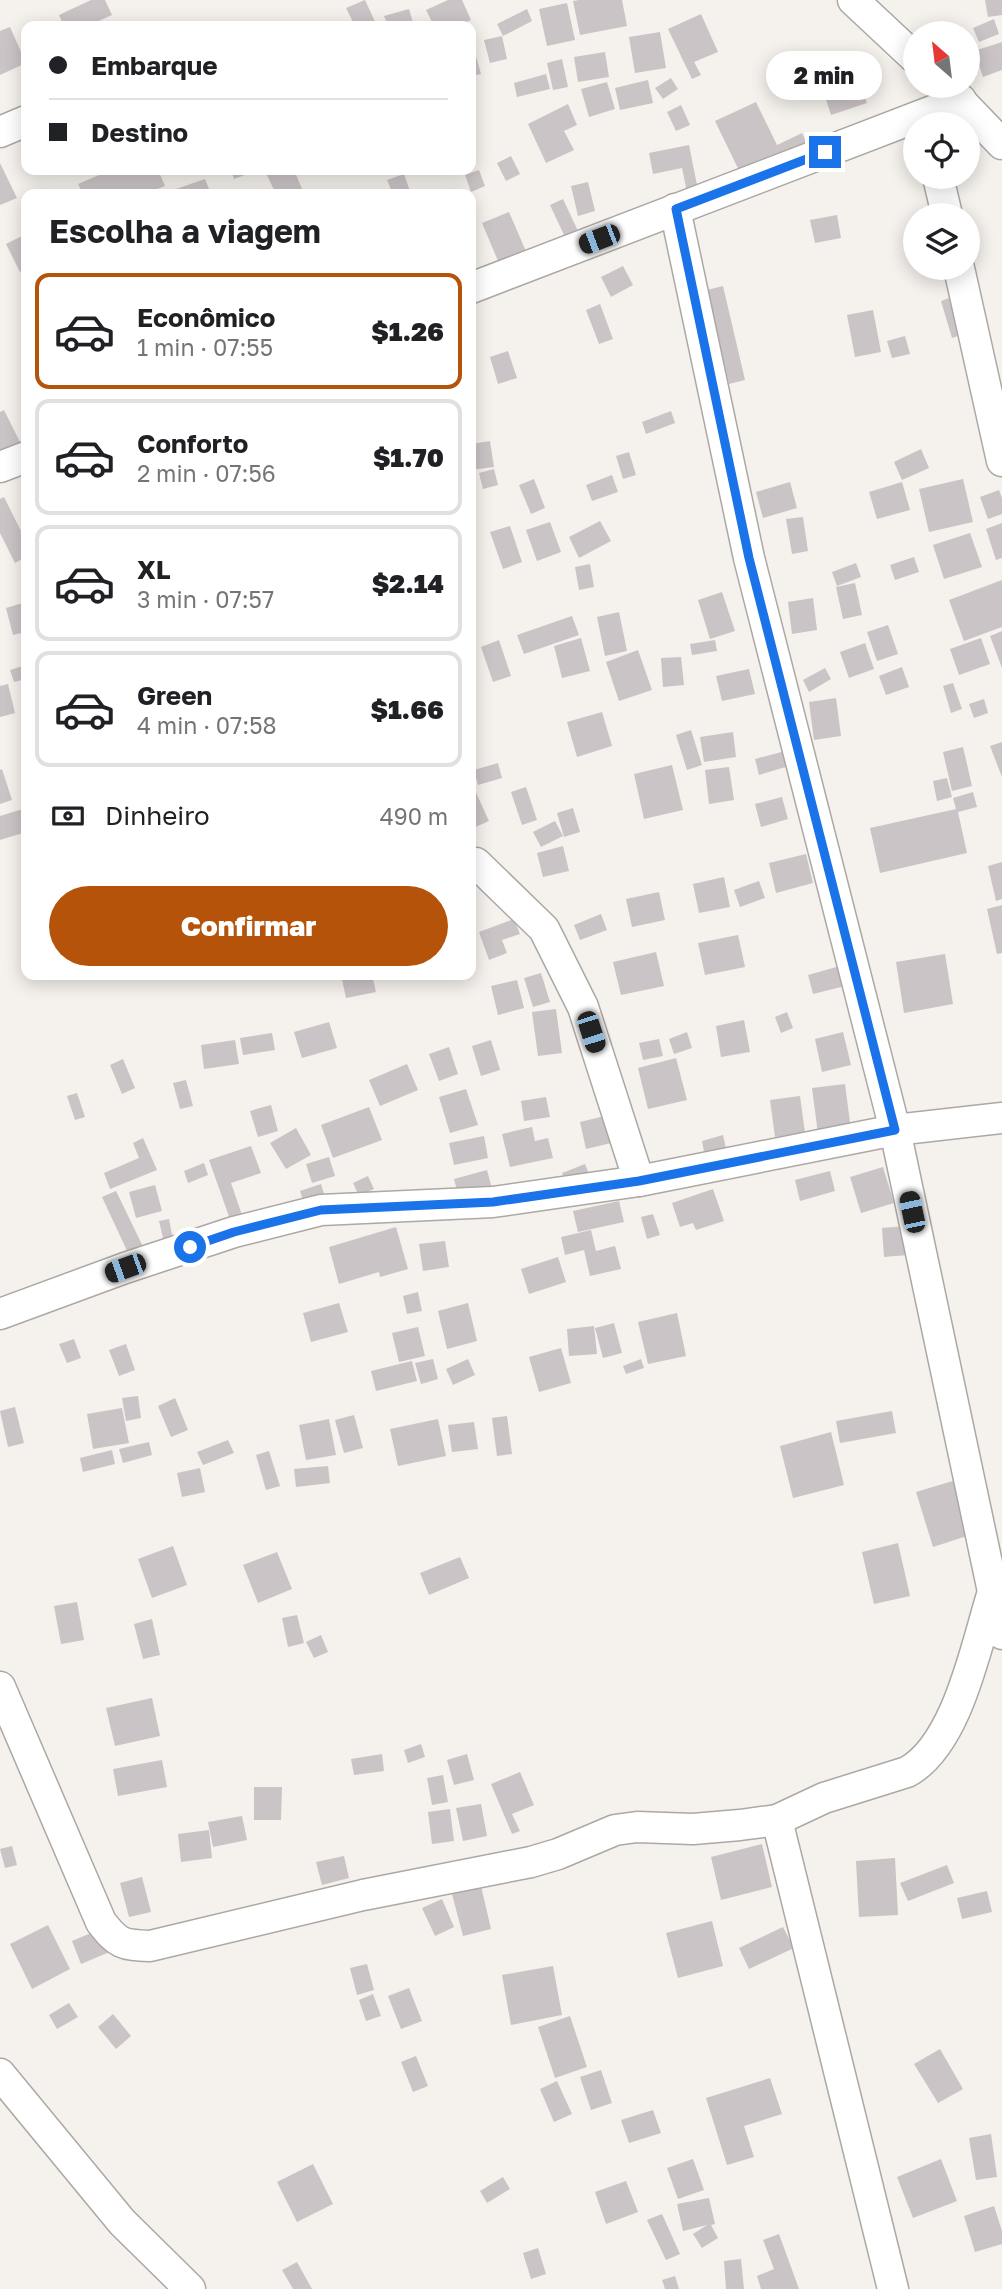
<!DOCTYPE html>
<html lang="pt">
<meta charset="utf-8">
<style>
:root{--surface:#fff;--page:#f2f2f2;--text:#202124;--muted:#757577;--line:#e0e0e0;--accent:#b45309}
body{margin:0;font-family:"Golos Text",sans-serif;background:var(--page);color:var(--text);height:100vh;display:flex;flex-direction:column;font-size:26px;white-space:nowrap}
*{box-sizing:border-box;margin:0}
p{font-size:23px;color:var(--muted)}
.icon{flex:none;width:38px;height:38px;fill:none;stroke:currentColor;stroke-width:2;stroke-linecap:round;stroke-linejoin:round}
.map{position:relative;flex:1;overflow:hidden}
.panel{position:absolute;left:21px;top:189px;width:455px;height:791px;display:flex;flex-direction:column;background:var(--surface);border-radius:14px;box-shadow:0 4px 18px #0003}
.panel>*{flex:none}
.hud{position:absolute;left:21px;top:21px;width:455px;height:154px;border-radius:14px;box-shadow:0 4px 18px #0003;display:grid;align-content:center;height:154px;padding:0 28px;background:var(--surface)}
.needle{width:46px;rotate:332deg}
.controls{position:absolute;left:903px;top:21px;display:grid;gap:14px}
.controls a{display:grid;place-items:center;width:77px;height:77px;border-radius:50%;background:var(--surface);box-shadow:0 4px 18px #0003;font-size:35px}
.end{position:absolute;width:32px;height:32px;margin:-16px;border:9px solid #1a73e8;background:#fff;box-shadow:0 0 0 4px #fff}
.from{border-radius:50%}
.bubble{position:absolute;height:49px;border-radius:24px;background:var(--surface);box-shadow:0 4px 18px #0003;font-size:23px;font-weight:800;line-height:49px;text-align:center}
.car{position:absolute;width:21px;height:42px;margin:-21px -10px;border-radius:9px;box-shadow:0 0 5px 2px #0007;background:linear-gradient(#222 24%,#8ab4d8 0 40%,#222 0 76%,#8ab4d8 0 86%,#222 0)}
.hud b{display:flex;align-items:center;gap:24px;height:66px;font-size:26px}
.hud b+b{border-top:2px solid var(--line)}
.hud i{width:18px;height:18px;background:var(--text)}
ul{padding:0;list-style:none}
li{display:flex;align-items:center;gap:21px;height:116px;margin:0 14px 10px;padding:0 14px;border:4px solid var(--line);border-radius:14px}
li div{flex:1}
li b{display:block;font-size:26px}
li em{font-style:normal;font-weight:800}
li.active{border-color:var(--accent)}
li>.icon{width:63px;height:63px;stroke-width:1.5}
h2{padding:0 28px;font-size:32px;line-height:84px}
.pay{display:flex;align-items:center;gap:18px;height:77px;padding:0 28px;font-size:26px}
.pay p{margin-inline-start:auto}
.action{display:flex;gap:14px;margin-top:auto;padding:14px 28px}
.action a{flex:1;height:80px;border-radius:42px;background:var(--accent);color:#fff;font-size:28px;font-weight:800;line-height:80px;text-align:center}
.map>svg:first-child{display:block}
.building{fill:#cbc4c6}
.lines{fill:none;stroke-linecap:round;stroke-linejoin:round}
.minor-casing{stroke:#aca8a4;stroke-width:33}
.minor{stroke:#fff;stroke-width:30}
.route{stroke:#1a73e8;stroke-width:9}
</style>
<div class="map">
<svg width="1002" height="2289" viewBox="0 0 1002 2289">
<rect width="100%" height="100%" fill="#f5f1ec"/>
<g class="building">
<path d="M91,0H105L112,15L88,26H64L59,15Z"/>
<path d="M365,0L377,26H355L346,8Z"/>
<path d="M448,0H462L471,20L458,26H434L426,10Z"/>
<path d="M579,0H622L627,26L580,35L573,1Z"/>
<path d="M985,0H1002V15L988,17Z"/>
<path d="M567,3L575,40L547,46L539,9Z"/>
<path d="M409,9L414,26H388L384,16Z"/>
<path d="M527,9L532,21L503,36L497,24Z"/>
<path d="M701,14L718,52L694,62L701,75L692,79L668,29Z"/>
<path d="M994,19L999,34L979,42L973,28Z"/>
<path d="M10,27L26,63L0,75V31Z"/>
<path d="M660,32L666,68L635,73L629,37Z"/>
<path d="M502,36L507,59L490,63L484,40Z"/>
<path d="M1002,42V70L983,77L974,51Z"/>
<path d="M474,49L481,74L471,76V50Z"/>
<path d="M605,52L609,77L578,82L574,57Z"/>
<path d="M562,59L568,87L553,90L547,63Z"/>
<path d="M854,66L867,103L831,115L819,78Z"/>
<path d="M546,74L550,89L517,97L514,83Z"/>
<path d="M671,78L678,89L663,99L655,88Z"/>
<path d="M648,80L653,103L620,110L615,88Z"/>
<path d="M607,82L615,109L589,117L581,89Z"/>
<path d="M756,102L777,145L802,133L813,155L747,187L715,121Z"/>
<path d="M568,104L577,125L564,131L574,150L546,163L528,124Z"/>
<path d="M681,105L690,125L676,131L667,112Z"/>
<path d="M689,145L700,200L689,202L682,168L653,174L649,153Z"/>
<path d="M511,156L520,174L506,181L497,163Z"/>
<path d="M0,163L17,198L0,205Z"/>
<path d="M111,170H158L165,186L145,194H83L78,184Z"/>
<path d="M231,170H258L234,179Z"/>
<path d="M268,170H294L303,191L296,194H276L265,171Z"/>
<path d="M479,170L485,186L471,192L465,175Z"/>
<path d="M404,174L411,194H393L387,180Z"/>
<path d="M205,179L211,194H178L176,189Z"/>
<path d="M588,182L595,211L578,216L571,186Z"/>
<path d="M563,199L585,246L572,252L550,205Z"/>
<path d="M509,212L528,256L501,268L482,223Z"/>
<path d="M837,215L841,238L815,243L810,220Z"/>
<path d="M26,234V269L20,272L6,244Z"/>
<path d="M623,266L633,285L611,297L601,277Z"/>
<path d="M723,286L745,380L729,384L707,290Z"/>
<path d="M957,295L969,332L952,338L941,301Z"/>
<path d="M600,304L613,339L599,344L586,310Z"/>
<path d="M873,310L881,352L855,357L847,315Z"/>
<path d="M905,336L910,354L892,358L887,341Z"/>
<path d="M508,351L517,378L498,384L490,357Z"/>
<path d="M4,410L26,454L0,466V412Z"/>
<path d="M671,411L675,423L646,434L642,422Z"/>
<path d="M490,441L494,467L471,470V444Z"/>
<path d="M921,449L929,468L902,480L894,462Z"/>
<path d="M629,452L636,475L623,479L616,456Z"/>
<path d="M494,469L498,485L483,489L479,473Z"/>
<path d="M612,475L618,492L592,501L586,485Z"/>
<path d="M534,479L545,508L531,514L519,485Z"/>
<path d="M963,479L973,522L929,532L919,489Z"/>
<path d="M790,482L797,508L763,518L756,492Z"/>
<path d="M902,482L910,510L877,519L869,492Z"/>
<path d="M999,490L1002,498V514L988,519L980,497Z"/>
<path d="M4,497L26,541V557L15,563L0,533V499Z"/>
<path d="M803,517L808,551L792,554L786,519Z"/>
<path d="M600,521L611,541L579,558L569,537Z"/>
<path d="M550,522L561,552L537,561L526,530Z"/>
<path d="M1002,523V558L996,560L986,529Z"/>
<path d="M510,526L522,562L503,569L490,532Z"/>
<path d="M970,533L982,567L944,579L933,545Z"/>
<path d="M914,557L919,572L895,580L890,565Z"/>
<path d="M856,563L861,577L837,586L832,572Z"/>
<path d="M590,564L594,587L579,590L575,567Z"/>
<path d="M1002,580V627L964,641L949,600Z"/>
<path d="M855,583L862,615L843,619L836,587Z"/>
<path d="M722,592L735,631L710,639L698,600Z"/>
<path d="M813,598L817,630L792,634L788,602Z"/>
<path d="M26,602V632L13,635L6,608Z"/>
<path d="M619,612L627,651L605,656L597,617Z"/>
<path d="M572,616L579,635L524,654L517,635Z"/>
<path d="M888,625L898,654L877,661L867,632Z"/>
<path d="M1002,631V668L990,636Z"/>
<path d="M581,638L590,671L562,678L554,646Z"/>
<path d="M981,638L990,664L959,675L950,649Z"/>
<path d="M499,640L511,676L493,682L481,647Z"/>
<path d="M715,640L717,651L692,655L690,644Z"/>
<path d="M865,643L874,669L849,678L840,652Z"/>
<path d="M638,650L652,690L619,701L606,662Z"/>
<path d="M681,657L684,685L663,687L661,658Z"/>
<path d="M26,665V679L14,682L10,670Z"/>
<path d="M902,667L909,687L886,695L879,676Z"/>
<path d="M825,668L831,679L809,692L803,680Z"/>
<path d="M749,669L755,694L722,701L716,676Z"/>
<path d="M953,683L962,709L951,713L943,686Z"/>
<path d="M8,684L15,713L0,717V686Z"/>
<path d="M836,698L841,736L814,740L809,702Z"/>
<path d="M984,699L988,713L974,718L969,704Z"/>
<path d="M602,712L612,746L577,757L567,722Z"/>
<path d="M691,730L702,765L687,770L676,735Z"/>
<path d="M733,732L736,757L704,762L700,737Z"/>
<path d="M1002,742V777L990,746Z"/>
<path d="M963,747L972,786L952,791L943,752Z"/>
<path d="M785,751L789,766L759,775L755,759Z"/>
<path d="M498,763L502,778L478,785L474,770Z"/>
<path d="M672,765L683,810L644,819L634,774Z"/>
<path d="M729,767L734,800L709,804L705,770Z"/>
<path d="M2,769L12,800L0,804V770Z"/>
<path d="M947,778L952,797L937,801L933,781Z"/>
<path d="M473,786L489,821L471,829V787Z"/>
<path d="M526,787L537,820L522,825L511,792Z"/>
<path d="M973,792L977,807L958,812L967,853L880,873L870,828L956,809L953,798Z"/>
<path d="M782,797L788,819L761,827L755,804Z"/>
<path d="M26,808V832L0,840V816Z"/>
<path d="M573,808L580,832L564,837L557,813Z"/>
<path d="M555,821L563,836L541,847L533,832Z"/>
<path d="M563,846L569,871L543,877L537,853Z"/>
<path d="M806,854L813,883L776,893L769,863Z"/>
<path d="M1002,862V899L996,901L988,866Z"/>
<path d="M724,877L730,907L699,913L693,884Z"/>
<path d="M759,881L765,898L740,907L734,890Z"/>
<path d="M659,892L665,920L632,927L626,899Z"/>
<path d="M1002,905V953L997,954L987,909Z"/>
<path d="M601,914L607,930L580,940L574,925Z"/>
<path d="M514,919L520,934L502,940L507,953L489,960L479,932Z"/>
<path d="M738,935L745,967L705,975L698,943Z"/>
<path d="M656,952L664,986L621,995L613,962Z"/>
<path d="M945,954L953,1004L904,1013L896,962Z"/>
<path d="M840,966L845,986L813,994L808,975Z"/>
<path d="M541,973L550,1002L533,1007L524,978Z"/>
<path d="M341,975H372L376,992L346,998Z"/>
<path d="M517,980L524,1008L498,1015L491,986Z"/>
<path d="M556,1009L562,1053L538,1056L532,1012Z"/>
<path d="M787,1012L793,1028L781,1033L775,1017Z"/>
<path d="M744,1020L750,1052L721,1057L716,1026Z"/>
<path d="M329,1022L337,1048L302,1058L294,1032Z"/>
<path d="M687,1032L692,1048L674,1054L669,1039Z"/>
<path d="M843,1032L851,1065L822,1072L815,1039Z"/>
<path d="M272,1033L275,1050L243,1055L240,1038Z"/>
<path d="M659,1039L663,1056L643,1060L639,1043Z"/>
<path d="M235,1040L239,1064L204,1069L201,1045Z"/>
<path d="M491,1040L500,1070L481,1076L472,1046Z"/>
<path d="M449,1047L458,1074L439,1081L429,1054Z"/>
<path d="M676,1058L687,1100L648,1109L638,1068Z"/>
<path d="M123,1059L135,1088L122,1094L110,1065Z"/>
<path d="M407,1064L418,1090L380,1106L369,1080Z"/>
<path d="M186,1080L193,1106L180,1109L173,1083Z"/>
<path d="M845,1084L851,1130L818,1134L812,1088Z"/>
<path d="M466,1089L478,1125L450,1133L439,1097Z"/>
<path d="M77,1093L85,1117L75,1120L67,1096Z"/>
<path d="M800,1096L805,1133L775,1137L770,1100Z"/>
<path d="M546,1097L550,1117L524,1121L521,1101Z"/>
<path d="M271,1105L278,1131L258,1137L250,1111Z"/>
<path d="M369,1107L382,1140L333,1158L321,1125Z"/>
<path d="M617,1113L624,1140L586,1149L580,1122Z"/>
<path d="M532,1127L535,1141L548,1138L553,1158L510,1167L502,1134Z"/>
<path d="M296,1128L311,1155L286,1169L270,1143Z"/>
<path d="M723,1135L728,1157L706,1162L702,1141Z"/>
<path d="M484,1136L488,1158L454,1165L449,1143Z"/>
<path d="M143,1138L157,1170L110,1189L104,1173L139,1158L133,1143Z"/>
<path d="M251,1146L261,1173L231,1183L250,1238L238,1242L209,1160Z"/>
<path d="M329,1157L335,1176L312,1183L306,1164Z"/>
<path d="M204,1163L208,1175L188,1183L184,1171Z"/>
<path d="M585,1164L591,1179L568,1188L562,1173Z"/>
<path d="M883,1167L894,1203L861,1213L850,1177Z"/>
<path d="M487,1170L495,1200L462,1209L454,1179Z"/>
<path d="M830,1171L835,1191L800,1201L795,1180Z"/>
<path d="M368,1176L374,1189L359,1196L353,1183Z"/>
<path d="M321,1184L327,1203L306,1209L300,1191Z"/>
<path d="M155,1185L162,1211L136,1218L129,1192Z"/>
<path d="M713,1189L724,1221L696,1230L693,1223L680,1227L672,1203Z"/>
<path d="M116,1191L151,1263L136,1270L102,1197Z"/>
<path d="M619,1201L624,1222L578,1232L573,1211Z"/>
<path d="M653,1214L660,1235L647,1239L641,1217Z"/>
<path d="M169,1219L173,1240L164,1242L159,1221Z"/>
<path d="M906,1226L908,1255L884,1257L882,1228Z"/>
<path d="M396,1227L408,1269L380,1277L379,1272L339,1284L329,1247Z"/>
<path d="M591,1230L596,1251L615,1246L621,1269L590,1276L584,1250L565,1255L561,1237Z"/>
<path d="M445,1241L449,1267L423,1271L419,1244Z"/>
<path d="M558,1257L566,1282L529,1294L521,1269Z"/>
<path d="M418,1292L422,1311L407,1314L403,1296Z"/>
<path d="M339,1303L348,1332L311,1342L303,1313Z"/>
<path d="M468,1303L477,1341L447,1349L438,1311Z"/>
<path d="M677,1313L686,1356L648,1364L638,1322Z"/>
<path d="M614,1323L622,1353L603,1358L595,1328Z"/>
<path d="M594,1326L597,1354L569,1356L567,1329Z"/>
<path d="M418,1327L425,1356L399,1362L392,1333Z"/>
<path d="M74,1339L81,1358L67,1363L59,1344Z"/>
<path d="M126,1344L135,1370L119,1376L109,1350Z"/>
<path d="M561,1348L571,1383L539,1392L529,1357Z"/>
<path d="M433,1359L438,1379L421,1384L415,1363Z"/>
<path d="M468,1359L475,1375L453,1385L446,1369Z"/>
<path d="M641,1359L644,1368L626,1374L623,1366Z"/>
<path d="M412,1361L417,1381L376,1391L371,1371Z"/>
<path d="M138,1396L141,1418L126,1421L122,1398Z"/>
<path d="M175,1398L188,1430L171,1437L158,1406Z"/>
<path d="M15,1407L24,1443L8,1447L0,1411Z"/>
<path d="M122,1408L129,1443L93,1449L87,1414Z"/>
<path d="M892,1411L896,1433L840,1443L836,1421Z"/>
<path d="M354,1415L363,1448L344,1453L335,1420Z"/>
<path d="M507,1416L512,1454L497,1456L492,1418Z"/>
<path d="M329,1419L336,1455L306,1460L299,1425Z"/>
<path d="M438,1419L446,1456L398,1466L390,1429Z"/>
<path d="M474,1422L478,1449L452,1452L448,1425Z"/>
<path d="M831,1432L844,1485L793,1498L780,1446Z"/>
<path d="M228,1440L234,1453L203,1465L197,1452Z"/>
<path d="M149,1442L152,1455L123,1463L119,1449Z"/>
<path d="M112,1450L115,1464L83,1472L80,1458Z"/>
<path d="M269,1451L280,1486L266,1490L256,1455Z"/>
<path d="M328,1466L330,1483L296,1487L294,1469Z"/>
<path d="M200,1468L205,1492L182,1497L177,1473Z"/>
<path d="M956,1480L973,1534L933,1547L916,1492Z"/>
<path d="M898,1543L910,1596L874,1604L862,1552Z"/>
<path d="M173,1546L187,1585L152,1598L138,1559Z"/>
<path d="M277,1552L292,1589L258,1603L243,1565Z"/>
<path d="M460,1557L469,1578L429,1595L420,1573Z"/>
<path d="M77,1602L84,1640L61,1644L54,1606Z"/>
<path d="M297,1615L304,1643L288,1647L282,1618Z"/>
<path d="M152,1619L160,1655L143,1659L134,1624Z"/>
<path d="M321,1635L328,1652L314,1658L306,1642Z"/>
<path d="M152,1698L160,1736L115,1746L106,1708Z"/>
<path d="M421,1744L425,1757L408,1763L404,1750Z"/>
<path d="M382,1754L384,1771L354,1775L351,1759Z"/>
<path d="M467,1754L474,1780L454,1785L447,1760Z"/>
<path d="M162,1760L167,1787L118,1796L113,1769Z"/>
<path d="M520,1772L534,1805L512,1814L520,1831L512,1834L491,1784Z"/>
<path d="M443,1775L448,1802L432,1805L427,1778Z"/>
<path d="M254,1787H282L281,1820H254Z"/>
<path d="M481,1804L487,1836L463,1841L456,1808Z"/>
<path d="M450,1809L454,1841L432,1844L428,1812Z"/>
<path d="M242,1816L247,1840L213,1847L208,1822Z"/>
<path d="M209,1830L212,1858L181,1862L178,1834Z"/>
<path d="M762,1844L772,1887L721,1900L711,1857Z"/>
<path d="M12,1846L17,1865L5,1868L0,1849Z"/>
<path d="M344,1856L349,1878L322,1885L316,1862Z"/>
<path d="M895,1858L898,1915L859,1917L856,1861Z"/>
<path d="M947,1865L954,1883L908,1901L900,1883Z"/>
<path d="M142,1877L151,1912L129,1917L120,1883Z"/>
<path d="M481,1886L491,1929L463,1936L452,1894Z"/>
<path d="M987,1891L992,1912L962,1919L957,1898Z"/>
<path d="M442,1899L454,1927L435,1936L422,1908Z"/>
<path d="M712,1921L723,1966L678,1978L666,1933Z"/>
<path d="M48,1925L70,1969L32,1989L10,1944Z"/>
<path d="M783,1927L794,1948L749,1969L739,1948Z"/>
<path d="M103,1928L112,1951L81,1964L72,1941Z"/>
<path d="M367,1964L374,1990L357,1995L350,1968Z"/>
<path d="M553,1966L562,2015L511,2025L502,1975Z"/>
<path d="M409,1988L422,2021L401,2029L388,1996Z"/>
<path d="M373,1994L381,2016L366,2021L359,2000Z"/>
<path d="M69,2003L78,2017L57,2029L49,2015Z"/>
<path d="M113,2014L131,2036L116,2049L98,2027Z"/>
<path d="M570,2016L587,2067L555,2078L538,2027Z"/>
<path d="M940,2049L963,2089L938,2103L914,2064Z"/>
<path d="M416,2056L428,2086L413,2092L401,2062Z"/>
<path d="M601,2070L612,2103L591,2110L580,2077Z"/>
<path d="M770,2078L782,2114L744,2126L754,2157L727,2165L706,2098Z"/>
<path d="M557,2081L572,2114L554,2122L540,2089Z"/>
<path d="M653,2110L661,2133L629,2143L621,2120Z"/>
<path d="M991,2134L997,2177L976,2180L969,2138Z"/>
<path d="M693,2159L704,2190L678,2199L667,2168Z"/>
<path d="M941,2159L957,2201L913,2218L897,2177Z"/>
<path d="M313,2164L333,2204L297,2222L277,2182Z"/>
<path d="M503,2177L510,2189L487,2203L480,2191Z"/>
<path d="M626,2181L638,2212L606,2224L595,2192Z"/>
<path d="M709,2198L715,2224L711,2225L718,2238L702,2248L693,2234L707,2225L683,2231L677,2204Z"/>
<path d="M994,2206L1002,2231V2244L975,2252L964,2216Z"/>
<path d="M662,2214L680,2254L666,2260L647,2220Z"/>
<path d="M779,2234L799,2289H761L757,2276L774,2269L763,2240Z"/>
<path d="M538,2248L546,2274L531,2279L523,2253Z"/>
<path d="M741,2259L744,2289H726L724,2261Z"/>
<path d="M297,2262L312,2289H293L282,2270Z"/>
<path d="M675,2276L679,2289H665L662,2280Z"/>
</g>
<g class="lines">
<g class="minor-casing">
<g id="minor">
<path d="M853,0L915,58"/>
<path d="M948,88L1002,144"/>
<path d="M0,132L26,121"/>
<path d="M938,177L947,215"/>
<path d="M675,209L749,558L895,1130L1002,1634"/>
<path d="M959,268L1002,461"/>
<path d="M471,288L961,100"/>
<path d="M0,467L26,457"/>
<path d="M476,863L544,929L583,1007L639,1181"/>
<path d="M0,1314L125,1268L234,1232L321,1210L493,1202L639,1181L895,1130L1002,1118"/>
<path d="M0,1687L101,1922C118,1944 122,1945 150,1946L363,1895L531,1862L558,1854L615,1830L637,1827L693,1829L740,1825L777,1820L824,1798L907,1772C957,1745 976,1646 992,1595"/>
<path d="M777,1820L893,2289"/>
<path d="M0,2074L122,2222L190,2289"/>
</g>
</g>
<use href="#minor" class="minor"/>
</g>
<g class="lines">
<path class="route" d="M190,1247L234,1232L321,1210L493,1202L639,1181L895,1130L749,558L676,209L825,152"/>
</g>
</svg>
<div class="controls">
<a><svg class="needle" viewBox="-14 -14 28 28"><path d="M0-13l5 13h-10z" fill="#e53935"/><path d="M0 13l5-13h-10z" fill="#757577"/></svg></a>
<a><svg class="icon" aria-label="locate" viewBox="0 0 24 24"><circle cx="12" cy="12" r="6"/><path d="M12 2v4M12 18v4M2 12h4M18 12h4"/></svg></a>
<a><svg class="icon" aria-label="layers" viewBox="0 0 24 24"><path d="M12 4l9 5-9 5-9-5zM3 14l9 5 9-5"/></svg></a>
</div>
<i class="end from" style="left:190px;top:1247px"></i>
<i class="end" style="left:825px;top:152px"></i>
<div class="bubble" style="left:766px;top:51px;width:116px">2 min</div>
<i class="car" style="left:599px;top:239px;rotate:249deg"></i>
<i class="car" style="left:591px;top:1032px;rotate:162deg"></i>
<i class="car" style="left:912px;top:1212px;rotate:348deg"></i>
<i class="car" style="left:125px;top:1268px;rotate:250deg"></i>
<div class="hud">
<b><i class="from"></i>Embarque</b>
<b><i></i>Destino</b>
</div>
<section class="panel">
<h2>Escolha a viagem</h2>
<ul>
<li class="active"><svg class="icon" aria-label="car" viewBox="0 0 24 24"><path d="M5 17H2v-5l4-1 3-4h7l3 4 3 1v5h-3M9 17h6M6 11h13"/><circle cx="7" cy="17" r="2"/><circle cx="17" cy="17" r="2"/></svg><div><b>Econômico</b><p>1 min · 07:55</p></div><em>$1.26</em></li>
<li><svg class="icon" aria-label="car" viewBox="0 0 24 24"><path d="M5 17H2v-5l4-1 3-4h7l3 4 3 1v5h-3M9 17h6M6 11h13"/><circle cx="7" cy="17" r="2"/><circle cx="17" cy="17" r="2"/></svg><div><b>Conforto</b><p>2 min · 07:56</p></div><em>$1.70</em></li>
<li><svg class="icon" aria-label="car" viewBox="0 0 24 24"><path d="M5 17H2v-5l4-1 3-4h7l3 4 3 1v5h-3M9 17h6M6 11h13"/><circle cx="7" cy="17" r="2"/><circle cx="17" cy="17" r="2"/></svg><div><b>XL</b><p>3 min · 07:57</p></div><em>$2.14</em></li>
<li><svg class="icon" aria-label="car" viewBox="0 0 24 24"><path d="M5 17H2v-5l4-1 3-4h7l3 4 3 1v5h-3M9 17h6M6 11h13"/><circle cx="7" cy="17" r="2"/><circle cx="17" cy="17" r="2"/></svg><div><b>Green</b><p>4 min · 07:58</p></div><em>$1.66</em></li>
</ul>
<div class="pay"><svg class="icon" aria-label="cash" viewBox="0 0 24 24"><path d="M3 7h18v10H3z"/><circle cx="12" cy="12" r="2"/></svg>Dinheiro<p>490 m</p></div>
<div class="action"><a>Confirmar</a></div>
</section>
</div>
